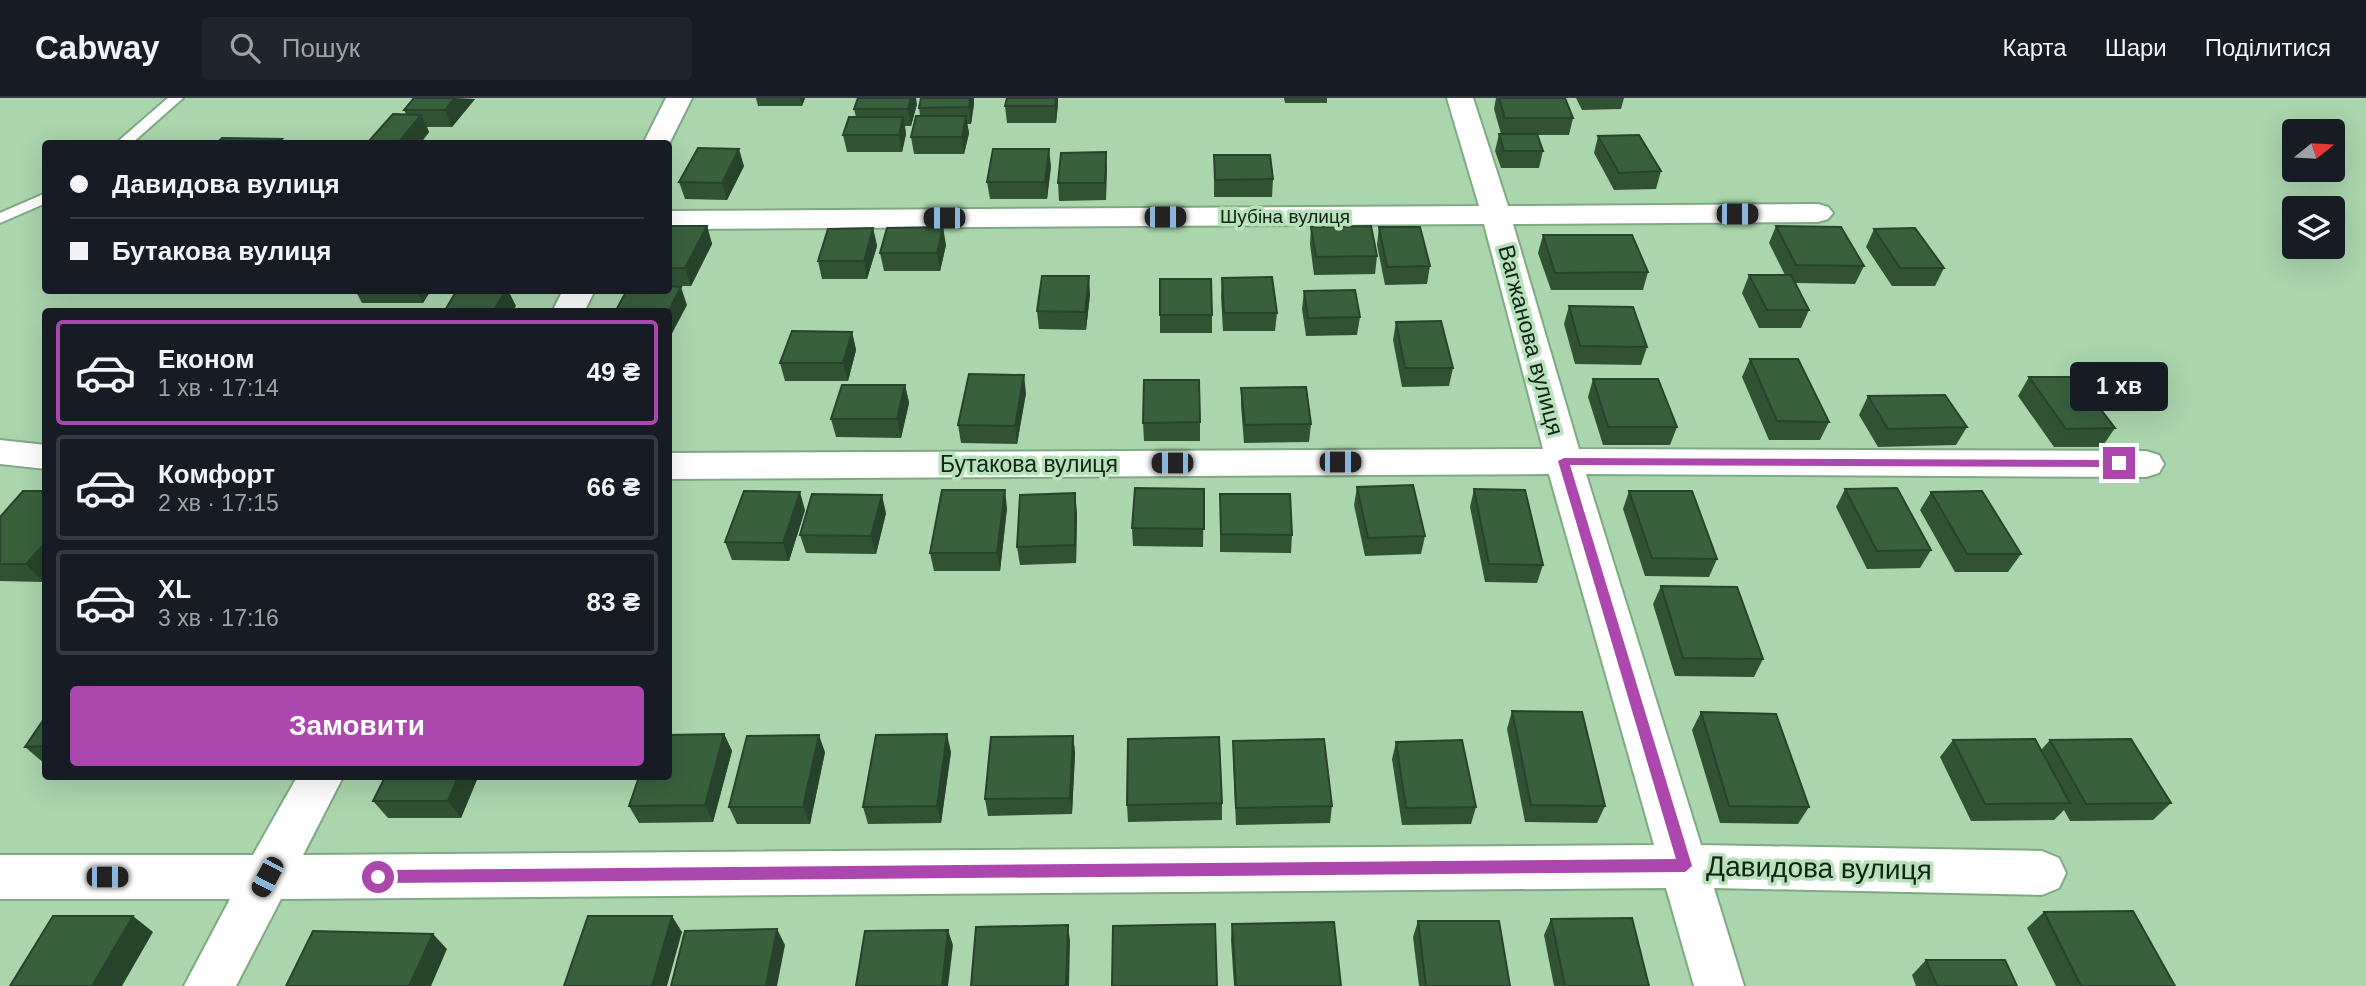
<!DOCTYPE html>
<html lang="uk">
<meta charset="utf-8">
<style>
:root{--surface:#171b24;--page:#20242c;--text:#f1f3f6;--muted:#9ea1a6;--line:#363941;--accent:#ab47ad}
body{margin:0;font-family:Helvetica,sans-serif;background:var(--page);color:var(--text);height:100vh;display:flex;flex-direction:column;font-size:26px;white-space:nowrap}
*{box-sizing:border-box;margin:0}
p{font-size:23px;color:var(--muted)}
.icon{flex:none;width:38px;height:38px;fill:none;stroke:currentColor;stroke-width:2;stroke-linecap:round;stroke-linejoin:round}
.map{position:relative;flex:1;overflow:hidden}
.side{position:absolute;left:42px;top:210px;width:630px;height:472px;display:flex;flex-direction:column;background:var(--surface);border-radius:7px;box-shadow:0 7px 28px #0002}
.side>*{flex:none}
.hud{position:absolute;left:42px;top:42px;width:630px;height:154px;border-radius:7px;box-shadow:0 7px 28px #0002;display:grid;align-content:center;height:154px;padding:0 28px;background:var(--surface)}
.needle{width:46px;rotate:72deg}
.tools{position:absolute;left:2282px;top:21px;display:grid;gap:14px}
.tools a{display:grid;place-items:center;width:63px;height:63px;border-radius:7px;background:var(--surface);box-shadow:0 7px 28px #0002;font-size:35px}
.end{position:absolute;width:32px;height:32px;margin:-16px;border:9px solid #ab47ad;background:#fff;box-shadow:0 0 0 4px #fff}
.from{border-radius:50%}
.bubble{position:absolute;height:49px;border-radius:7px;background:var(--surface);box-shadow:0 7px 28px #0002;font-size:23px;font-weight:800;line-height:49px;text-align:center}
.car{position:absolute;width:21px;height:42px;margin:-21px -10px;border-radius:9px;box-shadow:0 0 5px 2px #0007;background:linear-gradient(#222 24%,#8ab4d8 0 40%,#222 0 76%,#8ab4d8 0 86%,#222 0)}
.hud b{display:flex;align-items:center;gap:24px;height:66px;font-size:26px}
.hud b+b{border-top:2px solid var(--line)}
.hud i{width:18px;height:18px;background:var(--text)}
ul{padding:12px 0 0;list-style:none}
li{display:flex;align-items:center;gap:21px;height:105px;margin:0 14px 10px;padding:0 14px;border:4px solid var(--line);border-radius:7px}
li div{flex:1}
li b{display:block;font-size:26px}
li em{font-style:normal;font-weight:800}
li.selected{border-color:var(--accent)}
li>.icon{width:63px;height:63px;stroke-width:1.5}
.cta{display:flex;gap:14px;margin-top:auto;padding:14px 28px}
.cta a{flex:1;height:80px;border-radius:7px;background:var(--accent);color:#fff;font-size:28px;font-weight:800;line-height:80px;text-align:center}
header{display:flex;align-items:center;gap:42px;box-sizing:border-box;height:98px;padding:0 35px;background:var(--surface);border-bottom:2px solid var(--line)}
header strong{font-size:33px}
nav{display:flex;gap:38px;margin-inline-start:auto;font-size:24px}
.search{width:490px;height:63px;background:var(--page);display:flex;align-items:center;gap:18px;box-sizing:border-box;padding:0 24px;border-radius:7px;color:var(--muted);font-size:26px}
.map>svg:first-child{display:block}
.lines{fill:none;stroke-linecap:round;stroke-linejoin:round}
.lane-casing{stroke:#7fa982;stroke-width:4}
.street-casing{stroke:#7fa982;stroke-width:4}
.lane{fill:#fff;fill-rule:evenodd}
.street{fill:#fff;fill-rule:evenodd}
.wall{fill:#315334}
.shaded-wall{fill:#28432b}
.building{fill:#39603d;stroke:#28432b;stroke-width:2}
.route{fill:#ab47ad}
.labels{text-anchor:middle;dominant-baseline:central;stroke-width:7;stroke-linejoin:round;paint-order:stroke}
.far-street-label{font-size:19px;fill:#132315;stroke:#b7e2ba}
.street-label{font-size:23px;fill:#132315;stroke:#b7e2ba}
.near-street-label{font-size:28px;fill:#132315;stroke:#b7e2ba}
</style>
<header>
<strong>Cabway</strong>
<div class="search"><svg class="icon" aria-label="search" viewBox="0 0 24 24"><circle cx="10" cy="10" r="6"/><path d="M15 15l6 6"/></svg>Пошук</div>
<nav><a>Карта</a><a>Шари</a><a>Поділитися</a></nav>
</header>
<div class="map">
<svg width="2366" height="888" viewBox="0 0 2366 888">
<rect width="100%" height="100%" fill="#aad5ad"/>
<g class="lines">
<g class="lane-casing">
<g id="lane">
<path d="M168,0H183L131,46H115Z"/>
<path d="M46,95V105L0,125V115Z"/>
</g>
</g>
<g class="street-casing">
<g id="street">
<path d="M666,0H692L668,48V46H643Z"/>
<path d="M1447,0H1473L1508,108L1818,106L1828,109L1833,115L1828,121L1818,124L1513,126L1579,351L2146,353L2159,357L2164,366L2159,375L2146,379L1586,376L1701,747L2042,753L2059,760L2066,775L2059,790L2042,797L1714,790L1744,888H1694L1666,790L281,801L236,888H184L230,801H0V757H253L297,679H343L303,757L1654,747L1549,376L668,381V355L1543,351L1484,126L668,131V113L1479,108Z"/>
<path d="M563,192H595L584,214H552Z"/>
<path d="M0,342L46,347V371L0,366Z"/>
</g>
</g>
<use href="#lane" class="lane"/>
<use href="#street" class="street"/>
</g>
<g class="wall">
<path d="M414,0L475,1L452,29H427L429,34L420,46H369L368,44L406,16L404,12Z"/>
<path d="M756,0H805L802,8H758Z"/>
<path d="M1284,0H1327V5H1285Z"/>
<path d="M1496,0H1565L1573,20L1569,37H1537L1543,53L1539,70H1501L1495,53L1499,36H1501L1494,11Z"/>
<path d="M1576,0H1624L1621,11L1582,12Z"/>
<path d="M1058,5L1056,25H1007L1005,8Z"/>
<path d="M917,6L911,28H905L906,36L902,54H847L843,37L856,19L854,11Z"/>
<path d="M974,6L971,26H967L969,35L964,56H914L911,39L920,18L919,10Z"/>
<path d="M1598,38L1661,73L1656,91L1614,92L1594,55Z"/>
<path d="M1106,54V102L1059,103L1058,85Z"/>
<path d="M1214,57L1273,81L1272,99H1214Z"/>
<path d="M744,68L727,102L685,101L679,84Z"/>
<path d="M1051,68L1047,101H990L987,84Z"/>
<path d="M668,128H707L712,146L691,188H668Z"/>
<path d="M1776,128L1864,168L1855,186L1795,185L1809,212L1801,230H1759L1742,195L1749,177H1785L1769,145Z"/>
<path d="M1311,129L1377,158L1375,176L1314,177L1310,146Z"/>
<path d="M1379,129L1430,168L1427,186L1385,187L1377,147Z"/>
<path d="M873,130L877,148L867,181H822L818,163Z"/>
<path d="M1874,131L1944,170L1935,188H1892L1866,149Z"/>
<path d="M1543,137L1648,174L1643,192H1551L1538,155Z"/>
<path d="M946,147L940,173H884L880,155Z"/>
<path d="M1222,180L1277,215L1275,233H1223L1221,198Z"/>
<path d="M1160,181L1212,217V235H1160Z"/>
<path d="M355,192H431L423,205H362Z"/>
<path d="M1304,193L1360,219L1357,237L1306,238L1302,211Z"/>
<path d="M1090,196L1086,232L1039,231L1037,213Z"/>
<path d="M1569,208L1647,249L1641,267L1575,266L1564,226Z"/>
<path d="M1396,224L1453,270L1449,288L1402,289L1393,242Z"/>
<path d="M852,234L856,252L848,283H785L780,265Z"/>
<path d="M1750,261L1829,324L1820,342H1769L1742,279Z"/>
<path d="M2029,279L2115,330L2102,349H2054L2018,298Z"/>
<path d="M1593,281L1677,329L1670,347H1603L1588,299Z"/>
<path d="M905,287L909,305L901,340L836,339L831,321Z"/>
<path d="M1241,290L1311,326L1309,344L1244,345L1241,308Z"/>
<path d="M1026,295L1017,346L961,345L958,327Z"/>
<path d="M1868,298L1967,329L1956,347L1878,349L1859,317Z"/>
<path d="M1200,324V343H1144L1143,325Z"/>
<path d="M1357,389L1425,438L1421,456L1365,458L1354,407Z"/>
<path d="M1204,391L1203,449L1133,448L1132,430Z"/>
<path d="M1474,391L1543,467L1537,485L1485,484L1470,409Z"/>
<path d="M1845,391L1931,452L1920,470L1867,471L1836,409Z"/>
<path d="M1629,393L1717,461L1709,479L1645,478L1623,411Z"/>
<path d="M1931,394L2021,456L2008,474H1955L1920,412Z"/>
<path d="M1220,396L1292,437L1291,455L1220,454Z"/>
<path d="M1007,410L1000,473H934L930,455Z"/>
<path d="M805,412L789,463L732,462L725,444Z"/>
<path d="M1077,414L1076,465L1020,467L1017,449Z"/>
<path d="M886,415L876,456L806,455L800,437Z"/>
<path d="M0,419L44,484L0,483Z"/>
<path d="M1661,488L1763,561L1754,579L1675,578L1653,506Z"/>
<path d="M1512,613L1605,708L1597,725L1525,724L1507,631Z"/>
<path d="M1701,614L1809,709L1798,726L1720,725L1692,632Z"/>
<path d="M46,618V666H45L25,649Z"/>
<path d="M724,636L732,653L713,724L639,725L629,708Z"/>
<path d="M1073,638L1075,655L1072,716L988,718L985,701Z"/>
<path d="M1953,642L2041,652L2050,642L2171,705L2153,722L2070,723L2064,712L2054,722L1971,723L1940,659Z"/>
<path d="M1233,643L1332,708L1330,725L1236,727L1233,660Z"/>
<path d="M1396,644L1476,709L1471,726L1402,727L1392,661Z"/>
<path d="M825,654L810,726H737L729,709Z"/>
<path d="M951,654L941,725L868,726L863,709Z"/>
<path d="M385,679H478L461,720H388L373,703Z"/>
<path d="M1222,705V722L1128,724L1127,707Z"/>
<path d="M2044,814L2175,888H2056L2027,830Z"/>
<path d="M1551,821L1649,888H1554L1544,837Z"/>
<path d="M1418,823L1510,888H1419L1413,839Z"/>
<path d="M1232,826L1341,888H1234L1231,842Z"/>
<path d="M1926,862L2017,888H1916L1912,877Z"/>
</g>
<g class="shaded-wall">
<path d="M455,0L475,1L452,29L445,12Z"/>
<path d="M800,0H805L802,8Z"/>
<path d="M911,0H916L917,6L911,28L908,11Z"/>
<path d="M970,0H974V6L971,26L969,9Z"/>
<path d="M1056,0H1058V5L1056,25L1055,8Z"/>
<path d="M421,17L429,34L420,46H398Z"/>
<path d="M966,18L969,35L964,56L962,39Z"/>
<path d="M903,19L906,36L902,54L899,37Z"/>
<path d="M739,51L744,68L727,102L722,85Z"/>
<path d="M1049,51L1051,68L1047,101L1045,84Z"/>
<path d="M1106,54L1107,71L1106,102L1105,85Z"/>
<path d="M707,128L712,146L691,188L685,170Z"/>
<path d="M943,129L946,147L940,173L937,155Z"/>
<path d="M873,130L877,148L867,181L864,163Z"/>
<path d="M1089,178L1090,196L1086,232L1085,214Z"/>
<path d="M681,189L687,207L668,243V214Z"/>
<path d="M417,192H431L423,205Z"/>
<path d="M506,192H508L516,208L512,214H493Z"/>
<path d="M852,234L856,252L848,283L843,265Z"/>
<path d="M1024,277L1026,295L1017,346L1015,328Z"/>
<path d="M905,287L909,305L901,340L897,321Z"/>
<path d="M1005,392L1007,410L1000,473L997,455Z"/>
<path d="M800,394L805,412L789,463L783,445Z"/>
<path d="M1075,395L1077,414L1076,465L1075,447Z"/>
<path d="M882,397L886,415L876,456L871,438Z"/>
<path d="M46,444V482L44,484L26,466Z"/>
<path d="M724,636L732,653L713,724L705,707Z"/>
<path d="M947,636L951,654L941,725L937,708Z"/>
<path d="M819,637L825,654L810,726L803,709Z"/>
<path d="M1073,638L1075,655L1072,716L1070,700Z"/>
<path d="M458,679H478L461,720L448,703Z"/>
<path d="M133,818L153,834L122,888H92Z"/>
<path d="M672,818L682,834L667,888H652Z"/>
<path d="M1068,827L1070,843L1069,888H1066Z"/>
<path d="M777,831L785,847L777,888H766Z"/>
<path d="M948,832L953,847L948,888H942Z"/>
<path d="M433,836L447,851L431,888H409Z"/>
</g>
<g class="building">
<path d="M414,0H455L445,12H404Z"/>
<path d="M858,0H911L908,11H854Z"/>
<path d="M921,0H970L969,9L919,10Z"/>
<path d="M1007,0H1056L1055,8H1005Z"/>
<path d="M1499,0H1565L1573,20H1505Z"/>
<path d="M393,16L421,17L398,45L368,44Z"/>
<path d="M916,18H966L962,39H911Z"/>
<path d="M849,19H903L899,37H843Z"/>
<path d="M1499,36H1537L1543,53H1504Z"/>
<path d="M1639,37L1661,73L1619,75L1598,38Z"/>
<path d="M222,40L282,41L277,46H216Z"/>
<path d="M477,44H510L509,46H476Z"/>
<path d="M698,50L739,51L722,85L679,84Z"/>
<path d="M993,51H1049L1045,84H987Z"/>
<path d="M1106,54L1105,85H1058L1061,55Z"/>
<path d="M1214,57H1270L1273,81L1215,82Z"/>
<path d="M668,128H707L685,170H668Z"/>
<path d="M1371,128L1377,158L1316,159L1311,129Z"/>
<path d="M1776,128L1841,129L1864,168L1796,167Z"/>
<path d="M943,129L937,155H880L887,130Z"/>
<path d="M1379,129H1420L1430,168L1387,169Z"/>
<path d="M873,130L864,163H818L828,131Z"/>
<path d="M1915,130L1944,170H1900L1874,131Z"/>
<path d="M1543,137H1632L1648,174L1555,175Z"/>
<path d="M1749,177H1791L1809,212H1767Z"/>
<path d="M1042,178H1089L1085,214L1037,213Z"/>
<path d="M1272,179L1277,215H1224L1222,180Z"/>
<path d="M1160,181H1211L1212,217H1160Z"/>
<path d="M668,188L681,189L668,214H615L627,192H668Z"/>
<path d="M457,192H506L493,214H444Z"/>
<path d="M1355,192L1360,219L1308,220L1304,193Z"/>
<path d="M1569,208L1633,209L1647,249L1580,248Z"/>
<path d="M1441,223L1453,270H1405L1396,224Z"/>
<path d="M792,233L852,234L843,265H780Z"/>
<path d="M1750,261H1798L1829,324L1777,323Z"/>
<path d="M969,276L1024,277L1015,328L958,327Z"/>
<path d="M2029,279H2076L2115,330L2066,331Z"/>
<path d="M1593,281H1658L1677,329H1608Z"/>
<path d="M1144,282H1199L1200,324L1143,325Z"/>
<path d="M842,287H905L897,321H831Z"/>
<path d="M1306,289L1311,326L1245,327L1241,290Z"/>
<path d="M1945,297L1967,329L1888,331L1868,298Z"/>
<path d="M1413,387L1425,438L1368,440L1357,389Z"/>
<path d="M1135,390L1204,391V431L1132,430Z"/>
<path d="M1897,390L1931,452L1877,453L1845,391Z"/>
<path d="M1474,391L1525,392L1543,467L1489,466Z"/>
<path d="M942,392H1005L997,455H930Z"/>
<path d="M23,393H46V444L26,466H0V419Z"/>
<path d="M744,393L800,394L783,445L725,444Z"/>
<path d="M1629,393H1692L1717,461L1652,460Z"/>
<path d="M1982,393L2021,456H1967L1931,394Z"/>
<path d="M1075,395V447L1017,449L1020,397Z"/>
<path d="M812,396L882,397L871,438L800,437Z"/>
<path d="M1220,396H1290L1292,437L1221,436Z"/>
<path d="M1661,488L1737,489L1763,561L1683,560Z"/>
<path d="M1512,613L1582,614L1605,708L1531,707Z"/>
<path d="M1701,614L1776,616L1809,709L1729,708Z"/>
<path d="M46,618V648L25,649Z"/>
<path d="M724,636L705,707L629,708L639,679H668V637Z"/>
<path d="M947,636L937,708L863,709L876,637Z"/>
<path d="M819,637L803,709H729L747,638Z"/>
<path d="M1073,638L1070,700L985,701L991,639Z"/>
<path d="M1219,639L1222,705L1127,707L1128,641Z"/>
<path d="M1324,641L1332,708L1236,710L1233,643Z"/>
<path d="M2035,641L2070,705L1985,706L1953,642Z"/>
<path d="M2131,641L2171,705L2086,706L2050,642Z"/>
<path d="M1462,642L1476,709L1406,710L1396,644Z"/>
<path d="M385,679H458L448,703H373Z"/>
<path d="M2133,813L2175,888H2081L2044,814Z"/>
<path d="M53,818H133L92,888H10Z"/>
<path d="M588,818H672L652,888H564Z"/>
<path d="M1632,820L1649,888H1565L1551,821Z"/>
<path d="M1418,823H1499L1510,888H1426Z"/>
<path d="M1334,824L1341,888H1236L1232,826Z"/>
<path d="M1215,826L1217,888H1112L1113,828Z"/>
<path d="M1068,827L1066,888H971L976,829Z"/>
<path d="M777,831L766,888H671L685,833Z"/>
<path d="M948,832L942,888H856L865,833Z"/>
<path d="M313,833L433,836L409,888H286Z"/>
<path d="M1926,862H2005L2017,888H1937Z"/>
</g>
<path class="route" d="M1564,360L2119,362L2124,365L2119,369L1570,367L1692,768L1685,774L378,785L371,779L378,772L1676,761L1558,363Z"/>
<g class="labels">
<g class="far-street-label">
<text x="1285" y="118">Шубіна вулиця</text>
</g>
<g class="street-label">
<text transform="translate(1531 242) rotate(75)">Вагжанова вулиця</text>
<text x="1029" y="366">Бутакова вулиця</text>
</g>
<g class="near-street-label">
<text transform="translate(1819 770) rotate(1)">Давидова вулиця</text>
</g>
</g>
</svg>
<div class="tools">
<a><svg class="needle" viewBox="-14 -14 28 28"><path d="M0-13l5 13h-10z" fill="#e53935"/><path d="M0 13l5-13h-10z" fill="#9ea1a6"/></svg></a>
<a><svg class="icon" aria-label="layers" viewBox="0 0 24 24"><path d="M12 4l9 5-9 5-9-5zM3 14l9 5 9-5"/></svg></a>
</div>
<i class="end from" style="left:378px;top:779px"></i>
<i class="end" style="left:2119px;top:365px"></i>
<div class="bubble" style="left:2070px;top:264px;width:98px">1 хв</div>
<i class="car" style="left:1737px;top:116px;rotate:90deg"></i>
<i class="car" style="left:1165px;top:119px;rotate:90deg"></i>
<i class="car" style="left:944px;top:120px;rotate:270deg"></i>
<i class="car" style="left:1340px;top:364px;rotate:90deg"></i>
<i class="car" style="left:1172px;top:365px;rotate:270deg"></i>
<i class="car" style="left:107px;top:779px;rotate:90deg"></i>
<i class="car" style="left:267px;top:779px;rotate:208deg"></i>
<div class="hud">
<b><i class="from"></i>Давидова вулиця</b>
<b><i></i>Бутакова вулиця</b>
</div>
<section class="side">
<ul>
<li class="selected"><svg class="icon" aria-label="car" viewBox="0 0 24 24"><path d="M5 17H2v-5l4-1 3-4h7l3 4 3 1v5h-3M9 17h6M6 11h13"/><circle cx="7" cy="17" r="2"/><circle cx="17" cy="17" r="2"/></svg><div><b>Економ</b><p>1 хв · 17:14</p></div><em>49 ₴</em></li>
<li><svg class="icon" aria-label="car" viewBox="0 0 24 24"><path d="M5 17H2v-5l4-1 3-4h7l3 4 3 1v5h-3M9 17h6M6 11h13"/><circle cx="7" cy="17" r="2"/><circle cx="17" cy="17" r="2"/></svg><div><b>Комфорт</b><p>2 хв · 17:15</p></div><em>66 ₴</em></li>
<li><svg class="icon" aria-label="car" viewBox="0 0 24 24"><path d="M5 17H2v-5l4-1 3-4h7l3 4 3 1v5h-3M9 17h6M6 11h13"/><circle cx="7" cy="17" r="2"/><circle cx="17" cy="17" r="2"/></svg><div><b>XL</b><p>3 хв · 17:16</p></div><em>83 ₴</em></li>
</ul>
<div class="cta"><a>Замовити</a></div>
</section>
</div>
